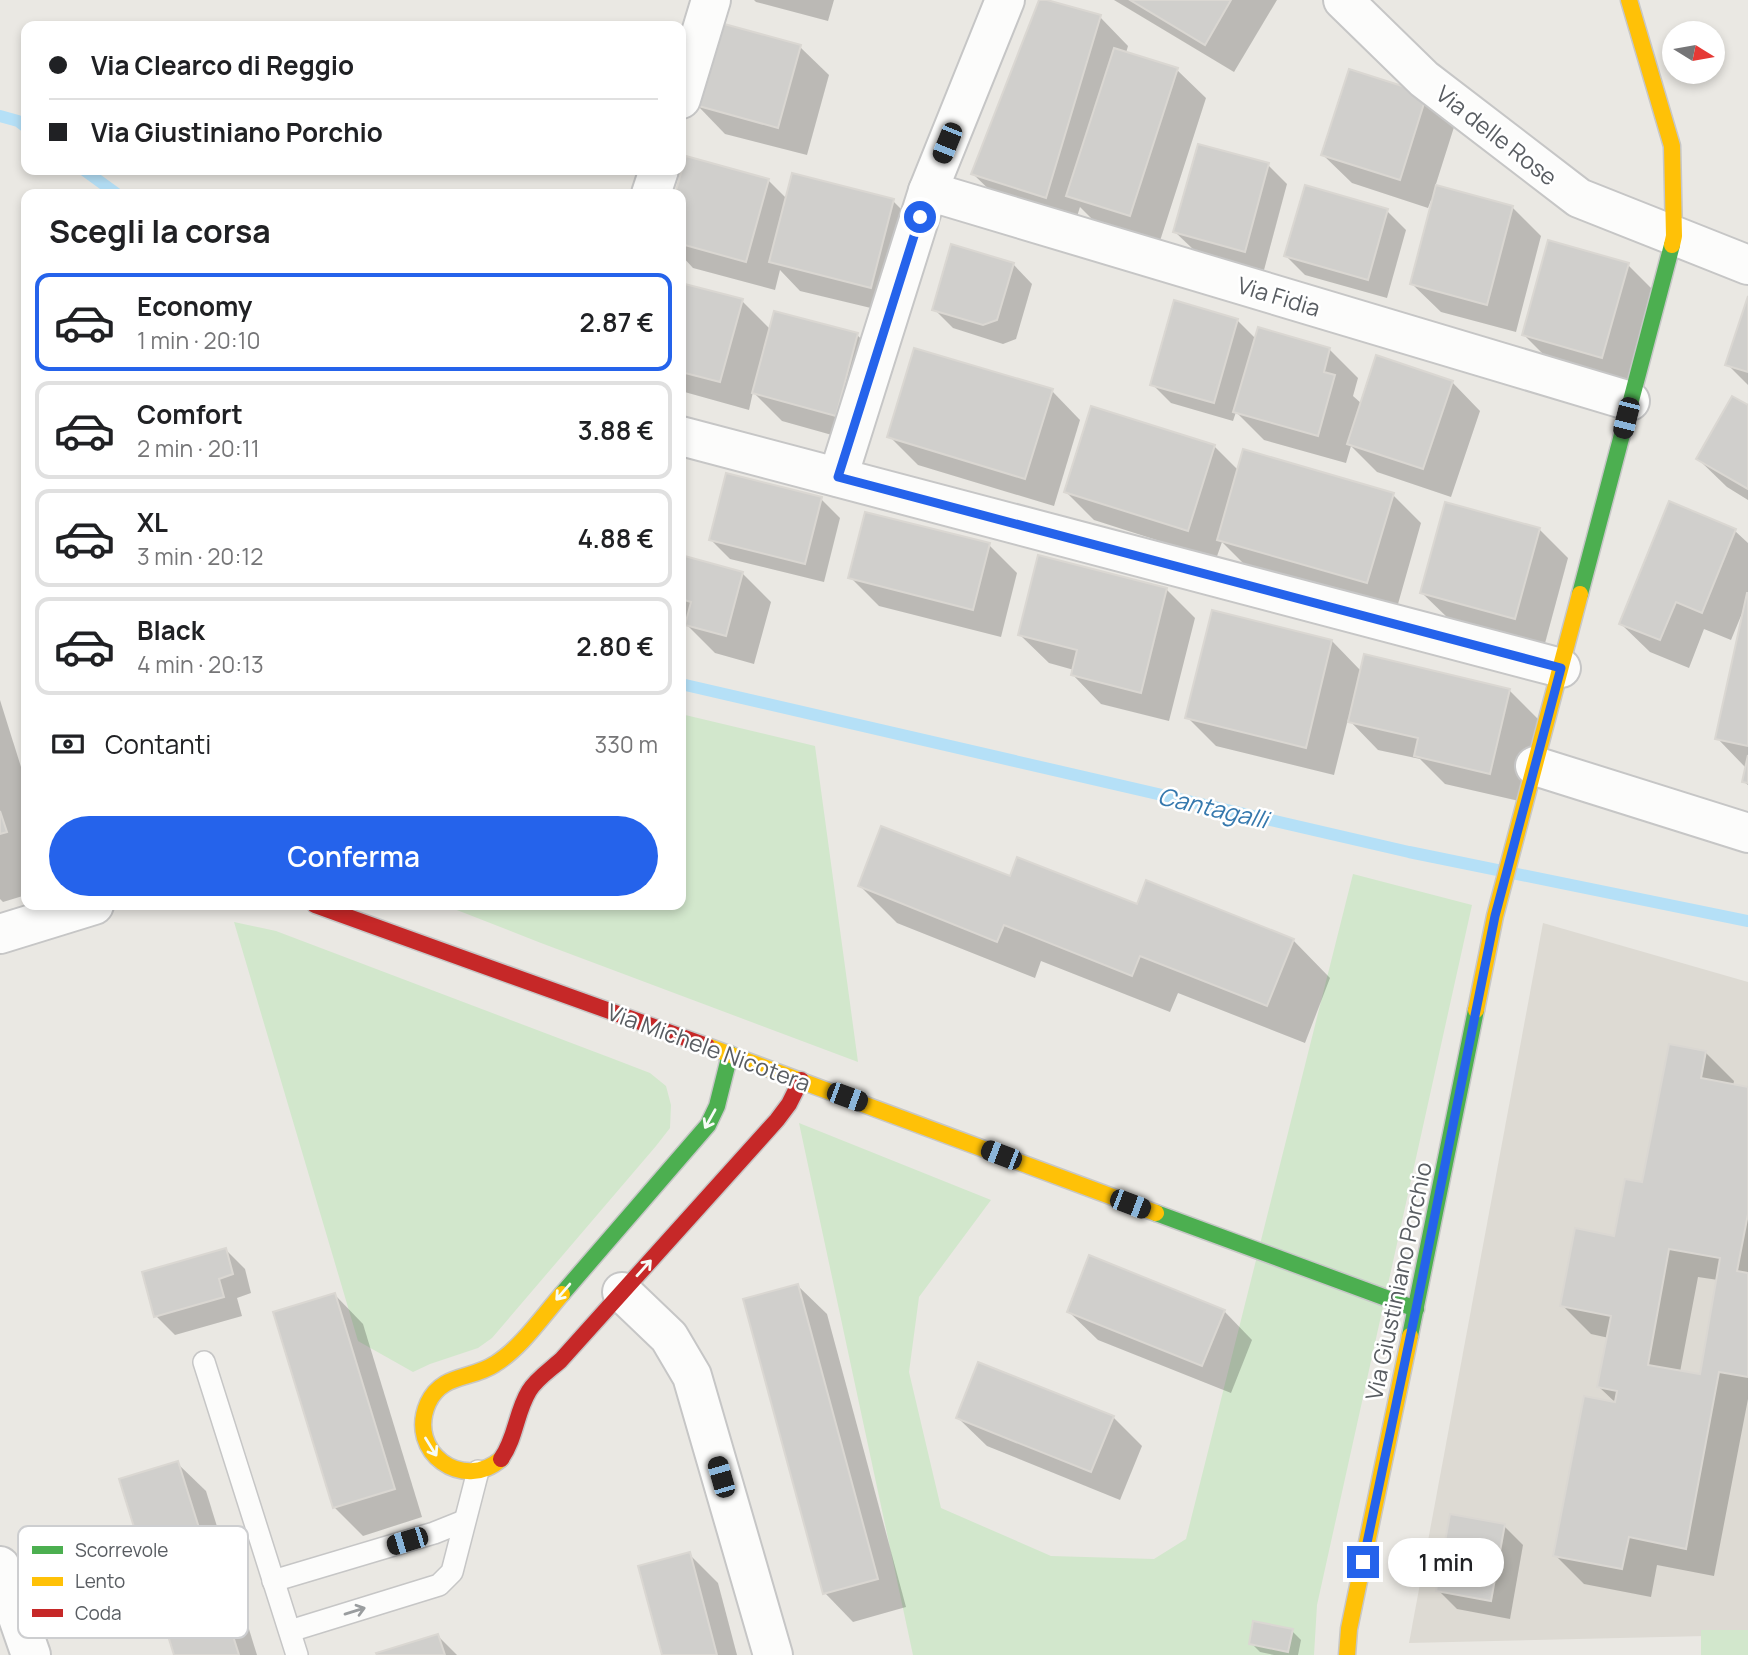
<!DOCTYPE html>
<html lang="it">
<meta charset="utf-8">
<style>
:root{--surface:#fff;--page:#f6f6f6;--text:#202124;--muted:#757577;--line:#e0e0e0;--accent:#2563eb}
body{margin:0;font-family:Manrope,sans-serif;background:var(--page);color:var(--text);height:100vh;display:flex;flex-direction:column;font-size:26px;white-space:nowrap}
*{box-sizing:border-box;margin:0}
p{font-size:23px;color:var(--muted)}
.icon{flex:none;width:38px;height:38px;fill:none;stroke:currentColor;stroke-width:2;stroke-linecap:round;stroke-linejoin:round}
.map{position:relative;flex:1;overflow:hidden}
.side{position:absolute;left:21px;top:189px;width:665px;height:721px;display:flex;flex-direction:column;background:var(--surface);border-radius:14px;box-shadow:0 4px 10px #0003}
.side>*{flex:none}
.banner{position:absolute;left:21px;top:21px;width:665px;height:154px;border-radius:14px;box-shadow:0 4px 10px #0003;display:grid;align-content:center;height:154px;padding:0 28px;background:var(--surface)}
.needle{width:46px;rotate:101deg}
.controls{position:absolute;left:1662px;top:21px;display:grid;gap:14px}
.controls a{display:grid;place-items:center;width:63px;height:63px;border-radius:50%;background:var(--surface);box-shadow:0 4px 10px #0003;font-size:35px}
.end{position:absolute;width:32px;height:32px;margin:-16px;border:9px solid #2563eb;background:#fff;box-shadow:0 0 0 4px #fff}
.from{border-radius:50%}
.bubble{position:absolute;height:49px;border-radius:24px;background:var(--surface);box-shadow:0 4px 10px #0003;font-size:23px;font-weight:600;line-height:49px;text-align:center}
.car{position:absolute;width:21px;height:42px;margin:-21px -10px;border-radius:9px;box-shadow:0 0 5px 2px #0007;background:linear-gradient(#222 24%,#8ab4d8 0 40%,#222 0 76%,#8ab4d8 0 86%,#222 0)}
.banner b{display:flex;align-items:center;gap:24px;height:66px;font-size:26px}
.banner b+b{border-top:2px solid var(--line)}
.banner i{width:18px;height:18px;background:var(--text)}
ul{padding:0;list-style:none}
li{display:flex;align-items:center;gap:21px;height:98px;margin:0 14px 10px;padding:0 14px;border:4px solid var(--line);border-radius:14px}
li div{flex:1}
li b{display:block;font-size:26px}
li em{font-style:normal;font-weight:600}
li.active{border-color:var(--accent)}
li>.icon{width:63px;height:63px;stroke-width:1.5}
h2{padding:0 28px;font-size:32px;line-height:84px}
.pay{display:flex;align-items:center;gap:18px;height:77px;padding:0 28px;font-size:26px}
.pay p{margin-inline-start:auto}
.button{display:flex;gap:14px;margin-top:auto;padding:14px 28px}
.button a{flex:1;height:80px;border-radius:42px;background:var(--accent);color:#fff;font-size:28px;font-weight:600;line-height:80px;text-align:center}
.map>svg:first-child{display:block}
.education{fill:#dddad3}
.green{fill:#d2e7cc}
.shadow{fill:#0003;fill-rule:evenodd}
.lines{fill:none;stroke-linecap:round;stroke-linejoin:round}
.stream{stroke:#b5e0f7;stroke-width:12}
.building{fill:#d0cfcc;stroke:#dad7d2;stroke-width:2;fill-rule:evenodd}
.lane-casing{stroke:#c6c6c6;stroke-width:24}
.street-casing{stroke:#c6c6c6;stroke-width:42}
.fast-casing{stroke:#c7c7c7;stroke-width:19}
.slow-casing{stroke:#c7c7c7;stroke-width:19}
.jam-casing{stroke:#c7c7c7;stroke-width:19}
.lane{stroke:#fcfcfb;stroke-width:21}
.street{stroke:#fcfcfb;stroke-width:38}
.fast{stroke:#4caf50;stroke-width:16}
.slow{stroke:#ffc107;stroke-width:16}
.jam{stroke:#c62828;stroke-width:16}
.oneway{stroke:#f6fbf6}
.oneway2{stroke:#9a9d9f}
.route{stroke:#2563eb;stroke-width:9}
.labels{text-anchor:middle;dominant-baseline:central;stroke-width:5;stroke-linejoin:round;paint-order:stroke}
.street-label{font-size:23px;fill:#595d62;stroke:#fff}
.water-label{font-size:24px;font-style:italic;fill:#3578ad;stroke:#fff}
.key{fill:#fff;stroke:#cdced0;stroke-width:2}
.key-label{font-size:19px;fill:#595d62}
</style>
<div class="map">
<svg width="1748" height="1655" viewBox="0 0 1748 1655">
<rect width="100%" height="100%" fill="#eae8e3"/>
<path class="education" d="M1543,923L1748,982V1635L1409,1643Z"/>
<g class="green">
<path d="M681,714L815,746L858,1062L541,943L444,905H681Z"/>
<path d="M1353,874L1472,905L1317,1605L1314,1655H913L799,1123L991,1200L919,1297L909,1372L941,1508L1051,1556L1154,1559L1186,1539Z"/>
<path d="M234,922L276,931L611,1058L650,1073L666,1086L671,1105L670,1128L656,1146L492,1338L478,1348L430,1364L413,1372L358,1341Z"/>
<rect x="1701" y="1630" width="47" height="25"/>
</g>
<g class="shadow">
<path d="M754,0H834L828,21L756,2Z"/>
<path d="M1041,0L1100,17L1128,46L1126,53L1177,70L1206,98L1159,244L1097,224L1080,207L1074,226L1002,202L973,174Z"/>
<path d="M1114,0H1277L1234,72Z"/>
<path d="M800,47L829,75L807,155L725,134L697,105Z"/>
<path d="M1426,95L1455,124L1435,187L1512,207L1541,236L1516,332L1441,312L1412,284L1434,201L1431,200L1428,208L1352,183L1323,155Z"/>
<path d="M687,159L768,180L787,199L893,201L921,229L900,315L800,291L780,270L775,290L693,268L681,255V194H677Z"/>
<path d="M1268,165L1287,184L1264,270L1195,251L1175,232Z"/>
<path d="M1387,211L1406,230L1387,298L1305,275L1286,256Z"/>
<path d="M1013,264L1032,284L1016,339L1003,344L953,328L934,309Z"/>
<path d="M1628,265L1656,293L1631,386L1552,363L1524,335Z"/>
<path d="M681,284L742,301L771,330L857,335L886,363L864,444L782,421L753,392L749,410L681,391Z"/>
<path d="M1748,301V385L1727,364Z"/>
<path d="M1237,320L1256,339L1329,349L1358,378L1353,396L1362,404L1452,382L1480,411L1451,497L1377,472L1351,446L1346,463L1264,440L1236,412L1233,421L1171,403L1152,384Z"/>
<path d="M1052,391L1080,420L1054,506L918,465L889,436Z"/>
<path d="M1748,407V500L1727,487L1698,459Z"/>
<path d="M1214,446L1239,471L1393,495L1421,523L1396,611L1248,568L1222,542L1216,559L1094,520L1066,492Z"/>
<path d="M821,499L840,518L824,582L730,559L711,540Z"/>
<path d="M1670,504L1735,531L1748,543V785L1744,782L1745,767L1717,738L1745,611H1743L1731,640L1704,629L1689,668L1650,652L1621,624Z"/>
<path d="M1539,529L1568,558L1544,647L1451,621L1422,593Z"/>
<path d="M989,545L1017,573L1001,637L879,606L850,577Z"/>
<path d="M681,557L742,573L771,602L754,664L715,653L687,625L688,621L681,619Z"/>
<path d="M1166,589L1195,618L1169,721L1101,704L1073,675L1074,670L1049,663L1020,635Z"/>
<path d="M1332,641L1361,671L1509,690L1538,719L1519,801L1445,784L1420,759L1378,750L1348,719L1334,775L1216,746L1187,717Z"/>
<path d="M0,700L26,783V895L3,902L0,899Z"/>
<path d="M1011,878L1293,940L1330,978L1305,1043L1178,993L1170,1012L1041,961L1035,978L897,923L860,886Z"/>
<path d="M1705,1052L1734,1081L1733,1086L1748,1089V1399L1714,1576L1657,1565L1651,1597L1584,1584L1555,1555L1617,1404L1599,1387L1609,1338L1591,1334L1562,1305L1615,1238L1643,1184ZM1698,1277L1718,1280L1701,1376L1680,1372Z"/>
<path d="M226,1250L245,1269L251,1293L237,1298L242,1316L175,1335L156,1316Z"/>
<path d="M798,1286L827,1314L906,1607L853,1622L825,1593Z"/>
<path d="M335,1295L363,1324L422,1517L363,1536L334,1507Z"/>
<path d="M1224,1311L1252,1340L1231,1393L1098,1340L1069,1312Z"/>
<path d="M1113,1417L1142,1446L1120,1500L987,1446L958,1418Z"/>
<path d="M177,1463L206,1491L257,1655H176Z"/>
<path d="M1504,1526L1523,1545L1510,1619L1457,1609L1438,1590Z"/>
<path d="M689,1554L718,1583L737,1655H664Z"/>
<path d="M1292,1631L1301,1640L1298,1655H1274L1260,1652L1251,1643Z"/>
<path d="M438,1636L457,1655H378Z"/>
</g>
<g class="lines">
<g class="stream">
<path d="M0,116L18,121L26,127"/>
<path d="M84,170L117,194"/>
<path d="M681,684L1409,852L1748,921"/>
</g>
</g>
<g class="building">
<path d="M1039,0H1047L1101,15L1046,198L971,174Z"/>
<path d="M1130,0H1231L1205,45Z"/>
<path d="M717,22L801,45L778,128L695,105Z"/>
<path d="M1114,48L1178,68L1130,216L1066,196Z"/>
<path d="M1349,69L1427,94L1400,180L1321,155Z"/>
<path d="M1198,144L1269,163L1245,252L1173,232Z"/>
<path d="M686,156L769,179L746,262L681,244V194H675Z"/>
<path d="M792,173L894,199L871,288L769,262Z"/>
<path d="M1305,185L1388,209L1368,280L1284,256Z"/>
<path d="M1436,185L1513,206L1487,305L1410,284Z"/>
<path d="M1548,240L1629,263L1602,358L1522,335Z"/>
<path d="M951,244L1014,263L997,320L983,325L932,310Z"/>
<path d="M681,283L743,299L720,382L681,372Z"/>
<path d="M1748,296V372L1725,365Z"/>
<path d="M1174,300L1238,319L1214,403L1150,385Z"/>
<path d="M774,311L858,333L836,416L752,393Z"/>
<path d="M1258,327L1330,348L1324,372L1335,375L1318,436L1233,412Z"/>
<path d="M914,348L1053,389L1025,479L887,437Z"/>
<path d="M1376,355L1453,381L1423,469L1347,444Z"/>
<path d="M1732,396L1748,405V489L1696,459Z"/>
<path d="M1091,406L1215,445L1188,531L1064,492Z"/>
<path d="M1243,449L1394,493L1367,583L1217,540Z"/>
<path d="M726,473L822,497L805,564L709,540Z"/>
<path d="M1669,501L1736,529L1702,613L1676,602L1660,640L1619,624Z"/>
<path d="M1445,502L1540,528L1515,619L1420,593Z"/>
<path d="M865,512L990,543L973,610L848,578Z"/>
<path d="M681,555L743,572L726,636L685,625L691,602L681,599Z"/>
<path d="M1038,555L1167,588L1141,693L1071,675L1077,650L1018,635Z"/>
<path d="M1747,593H1748V746L1715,739Z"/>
<path d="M1212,610L1332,640L1306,748L1185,718Z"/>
<path d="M1364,654L1510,689L1490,774L1414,756L1418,738L1348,722Z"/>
<path d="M1748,755V783L1742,782Z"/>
<path d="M0,811L7,832L0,834Z"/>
<path d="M881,826L1010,876L1017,857L1137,904L1146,880L1294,939L1267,1006L1140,956L1132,976L1004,925L997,942L858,886Z"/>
<path d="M1669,1044L1706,1051L1701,1078L1748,1087V1214L1737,1271L1748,1273V1377L1719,1372L1686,1549L1629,1537L1622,1569L1553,1556L1584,1396L1615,1402L1617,1391L1597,1387L1611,1316L1560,1306L1575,1228L1614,1236L1625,1179L1642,1182ZM1669,1249L1720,1258L1700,1374L1648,1365Z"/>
<path d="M226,1248L233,1274L219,1279L224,1297L154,1317L142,1272Z"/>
<path d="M1089,1255L1225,1310L1202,1366L1067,1312Z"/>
<path d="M798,1284L878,1579L823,1594L743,1299Z"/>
<path d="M335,1293L395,1489L333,1508L273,1312Z"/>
<path d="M978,1362L1114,1416L1091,1472L956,1418Z"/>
<path d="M178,1461L239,1655H174L119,1479Z"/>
<path d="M1450,1514L1505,1524L1491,1601L1436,1591Z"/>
<path d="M690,1552L717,1655H662L638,1566Z"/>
<path d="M1253,1621L1293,1629L1288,1652L1249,1644Z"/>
<path d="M438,1634L445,1655H377L376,1653Z"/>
</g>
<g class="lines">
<g class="lane-casing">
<g id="lane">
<path d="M204,1362L297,1655"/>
<path d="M273,1581L434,1533L464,1521"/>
<path d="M290,1631L439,1585L452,1572L478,1471"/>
</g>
</g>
<g class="street-casing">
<g id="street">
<path d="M1343,0L1424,79L1579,198L1748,265"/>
<path d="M681,99L711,0"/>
<path d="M928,191L1630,401"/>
<path d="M651,194L659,170"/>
<path d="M681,436L1561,668"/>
<path d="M838,477L928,191L1005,0"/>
<path d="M1535,766L1748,833"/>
<path d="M0,934L94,905"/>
<path d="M622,1292L669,1337L692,1376L773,1655"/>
<path d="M0,1566L31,1655"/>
</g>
</g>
<g class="fast-casing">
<g id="fast">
<path d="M1580,594L1672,245"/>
<path d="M1156,1213L1416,1309"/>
<path d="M562,1294L708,1125L717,1106L730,1054"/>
<path d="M1410,1336L1476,1010"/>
</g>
</g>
<g class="slow-casing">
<g id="slow">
<path d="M1629,0L1672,146L1674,236L1672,245"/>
<path d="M1476,1010L1495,916L1580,594"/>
<path d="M707,1046L1156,1213"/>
<path d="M501,1459C464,1492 406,1453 428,1403C442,1373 471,1380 495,1364C521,1348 542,1317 562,1294"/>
<path d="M1347,1655L1349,1629L1410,1336"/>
</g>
</g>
<g class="jam-casing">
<g id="jam">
<path d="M315,905L707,1046"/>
<path d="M501,1459C516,1438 516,1412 529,1391C536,1379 550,1370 561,1360L777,1120L789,1104L801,1080"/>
</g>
</g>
<use href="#lane" class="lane"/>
<use href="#street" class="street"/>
<use href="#fast" class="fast"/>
<use href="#slow" class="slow"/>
<use href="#jam" class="jam"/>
</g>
<defs><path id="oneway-shaft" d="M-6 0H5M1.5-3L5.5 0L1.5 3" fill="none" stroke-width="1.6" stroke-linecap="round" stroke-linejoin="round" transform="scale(1.75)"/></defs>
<g class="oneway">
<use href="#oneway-shaft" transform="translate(710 1119) rotate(119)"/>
<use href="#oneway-shaft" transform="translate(644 1268) rotate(-48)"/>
<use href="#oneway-shaft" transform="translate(563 1292) rotate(131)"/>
<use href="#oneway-shaft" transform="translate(431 1447) rotate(58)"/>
</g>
<use class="oneway2" href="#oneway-shaft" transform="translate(355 1611) rotate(-17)"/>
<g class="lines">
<path class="route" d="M920,217L838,477L1561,668L1495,916L1416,1309L1363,1562"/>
</g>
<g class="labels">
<g class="street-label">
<text transform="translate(1497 135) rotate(38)">Via delle Rose</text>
<text transform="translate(1279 296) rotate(17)">Via Fidia</text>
<text transform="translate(709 1047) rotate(20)">Via Michele Nicotera</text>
<text transform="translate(1398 1281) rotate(-78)">Via Giustiniano Porchio</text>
</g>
<g class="water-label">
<text transform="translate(1213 807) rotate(13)">Cantagalli</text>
</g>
</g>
<rect x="18" y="1526" width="230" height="112" rx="10" class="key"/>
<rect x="32" y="1546" width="31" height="8" fill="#4caf50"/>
<rect x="32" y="1577" width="31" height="9" fill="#ffc107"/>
<rect x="32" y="1609" width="31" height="8" fill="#c62828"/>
<g class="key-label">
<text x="75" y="1557">Scorrevole</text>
<text x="75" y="1588">Lento</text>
<text x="75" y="1620">Coda</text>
</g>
</svg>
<div class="controls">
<a><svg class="needle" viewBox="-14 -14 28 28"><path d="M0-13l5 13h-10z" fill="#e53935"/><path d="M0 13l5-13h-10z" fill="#757577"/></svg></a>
</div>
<i class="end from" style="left:920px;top:217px"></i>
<i class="end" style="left:1363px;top:1562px"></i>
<div class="bubble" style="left:1388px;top:1538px;width:116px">1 min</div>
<i class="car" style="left:947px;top:143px;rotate:202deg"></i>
<i class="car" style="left:1626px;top:418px;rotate:194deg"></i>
<i class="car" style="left:847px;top:1097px;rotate:110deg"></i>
<i class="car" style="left:1001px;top:1155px;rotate:291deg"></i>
<i class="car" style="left:1130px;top:1204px;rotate:111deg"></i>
<i class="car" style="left:721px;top:1477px;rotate:344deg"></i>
<i class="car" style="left:407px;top:1541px;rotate:253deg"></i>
<div class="banner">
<b><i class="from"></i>Via Clearco di Reggio</b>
<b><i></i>Via Giustiniano Porchio</b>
</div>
<section class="side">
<h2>Scegli la corsa</h2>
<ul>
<li class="active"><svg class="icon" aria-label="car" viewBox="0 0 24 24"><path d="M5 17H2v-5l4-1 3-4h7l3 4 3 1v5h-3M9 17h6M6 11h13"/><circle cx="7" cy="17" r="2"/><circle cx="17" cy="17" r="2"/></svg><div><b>Economy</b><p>1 min · 20:10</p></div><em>2.87 €</em></li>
<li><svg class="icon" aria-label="car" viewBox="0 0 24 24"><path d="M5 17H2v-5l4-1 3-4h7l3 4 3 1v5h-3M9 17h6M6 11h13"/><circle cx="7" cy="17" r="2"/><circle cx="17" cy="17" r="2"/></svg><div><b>Comfort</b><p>2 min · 20:11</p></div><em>3.88 €</em></li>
<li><svg class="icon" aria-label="car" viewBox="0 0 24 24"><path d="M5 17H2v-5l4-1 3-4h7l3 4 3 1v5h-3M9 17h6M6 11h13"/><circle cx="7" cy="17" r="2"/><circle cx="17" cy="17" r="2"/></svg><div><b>XL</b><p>3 min · 20:12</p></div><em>4.88 €</em></li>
<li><svg class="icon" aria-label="car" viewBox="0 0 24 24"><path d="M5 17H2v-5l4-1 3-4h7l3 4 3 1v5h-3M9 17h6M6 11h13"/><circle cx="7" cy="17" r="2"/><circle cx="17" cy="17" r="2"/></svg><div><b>Black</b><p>4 min · 20:13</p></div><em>2.80 €</em></li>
</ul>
<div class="pay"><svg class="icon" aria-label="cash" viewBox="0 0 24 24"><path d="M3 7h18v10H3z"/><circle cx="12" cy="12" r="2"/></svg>Contanti<p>330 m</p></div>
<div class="button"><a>Conferma</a></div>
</section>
</div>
